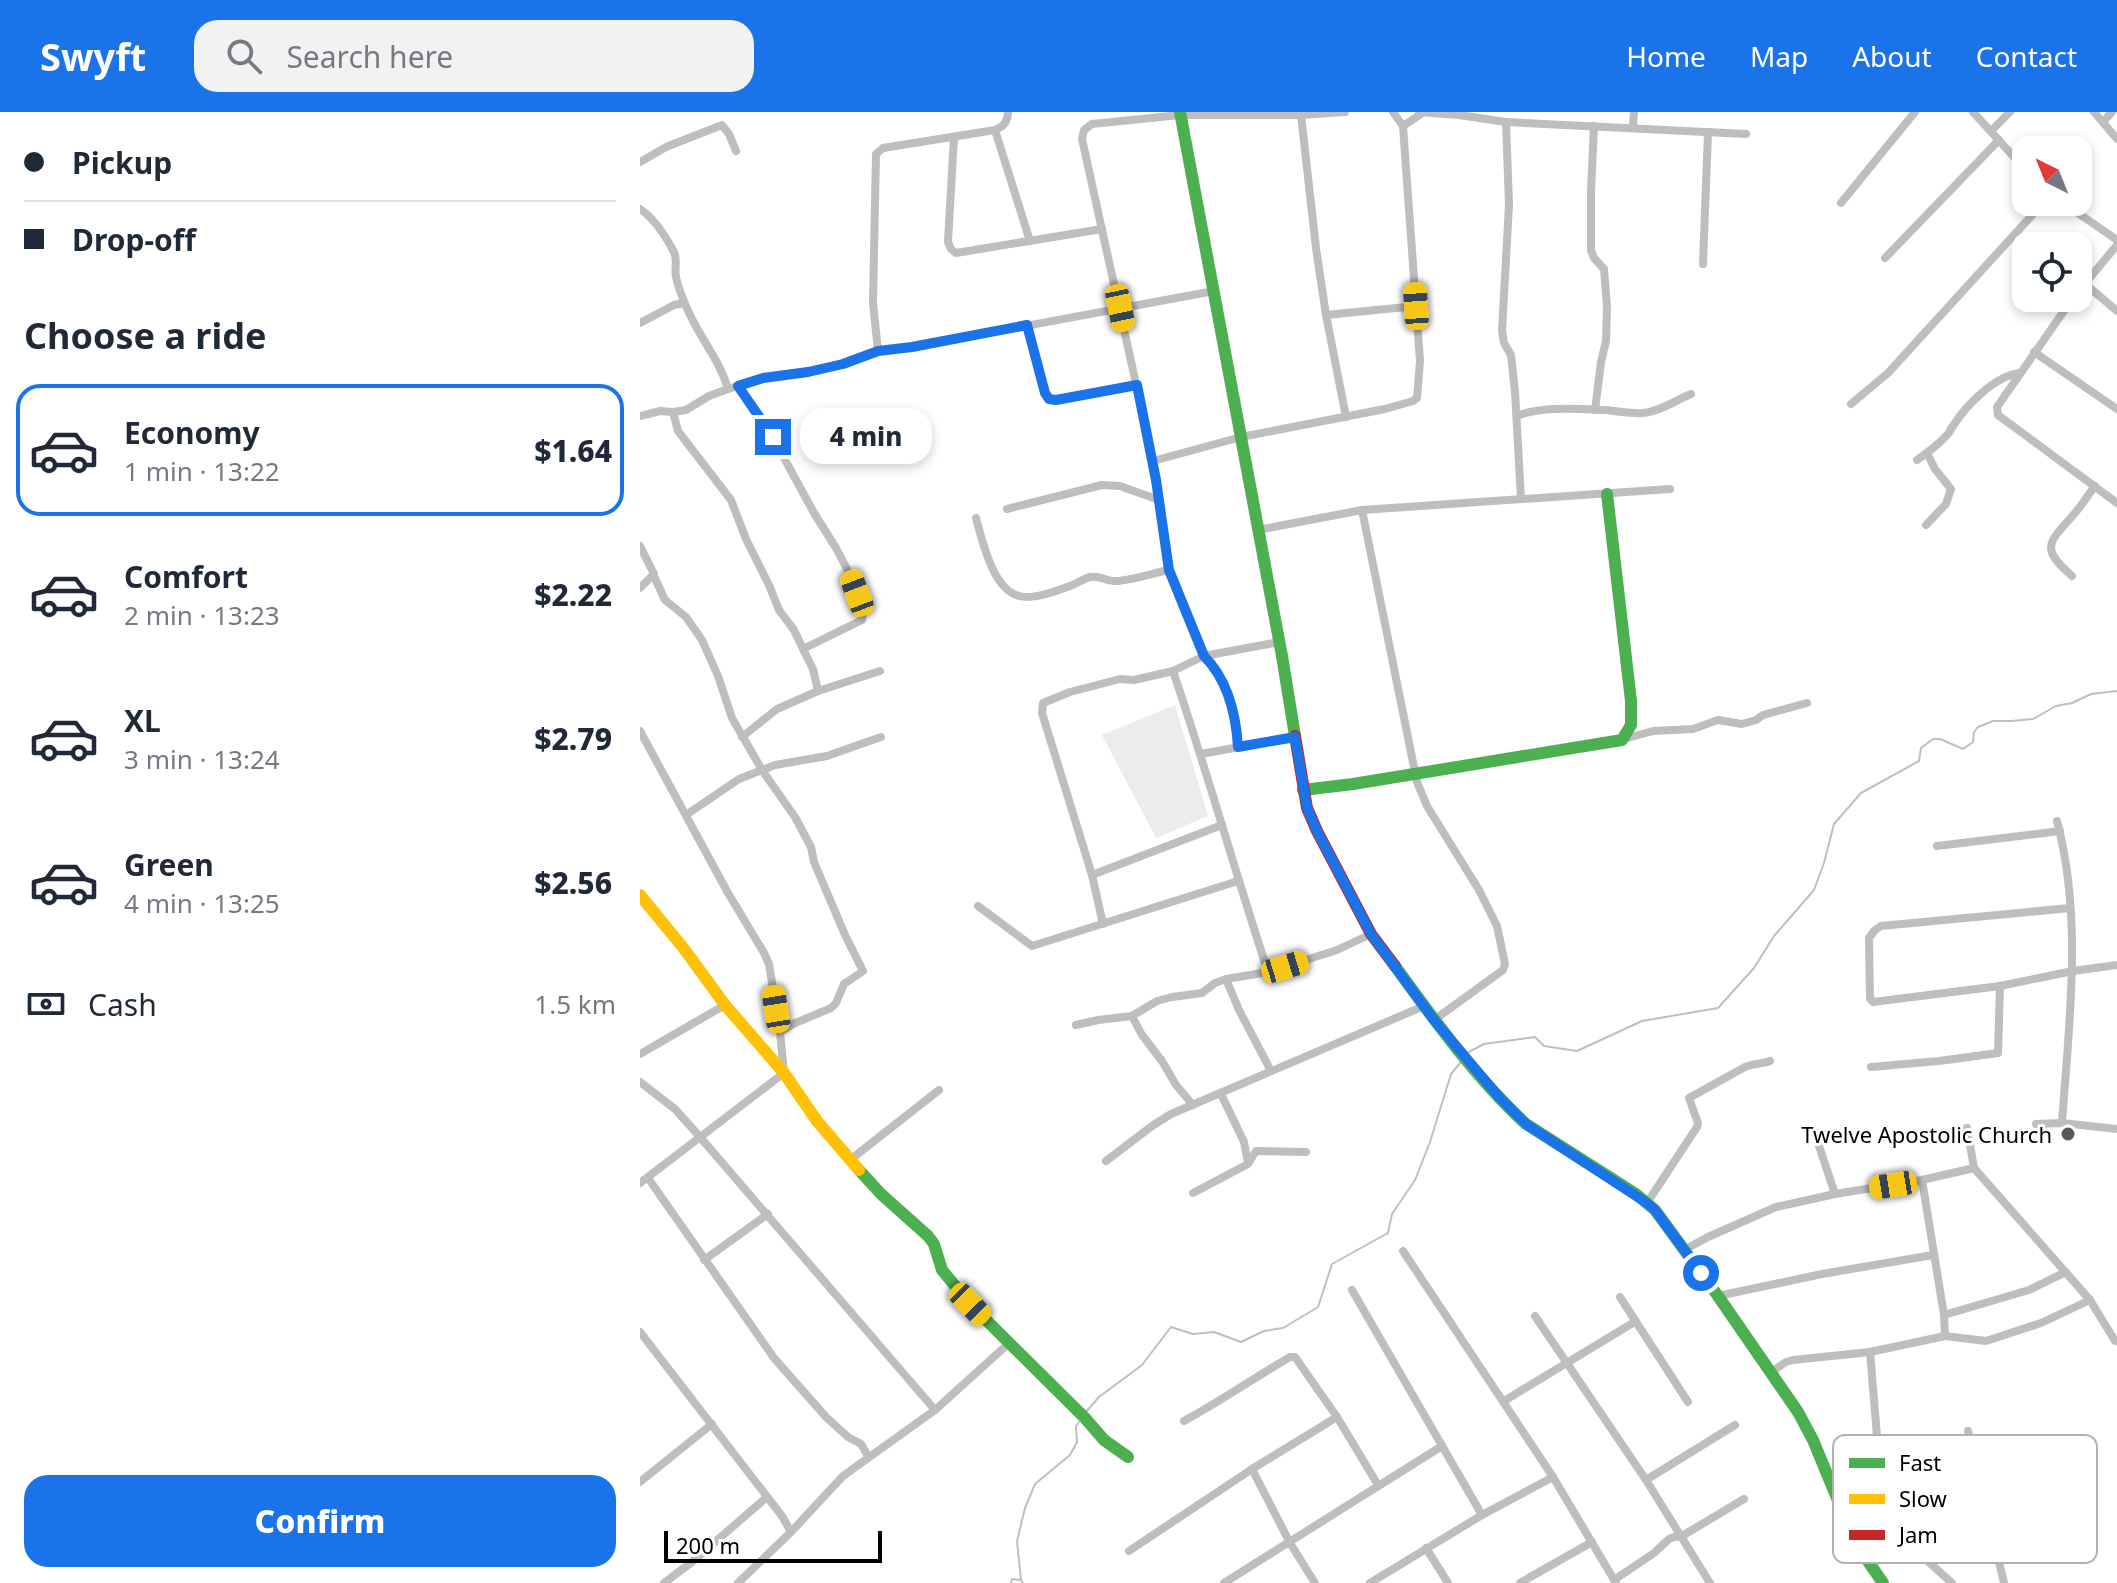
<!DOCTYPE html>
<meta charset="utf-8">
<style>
:root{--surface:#fff;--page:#f2f2f3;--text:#1f2937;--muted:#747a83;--line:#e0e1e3;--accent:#1a73e8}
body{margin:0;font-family:"Noto Sans",sans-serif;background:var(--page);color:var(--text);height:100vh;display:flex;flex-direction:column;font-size:30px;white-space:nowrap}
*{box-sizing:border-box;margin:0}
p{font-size:26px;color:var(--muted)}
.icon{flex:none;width:44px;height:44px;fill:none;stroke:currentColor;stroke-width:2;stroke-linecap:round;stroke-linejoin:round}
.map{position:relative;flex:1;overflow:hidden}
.sheet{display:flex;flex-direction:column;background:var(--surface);width:640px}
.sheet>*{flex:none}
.hud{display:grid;align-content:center;height:176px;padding:0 24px;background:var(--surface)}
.needle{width:52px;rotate:317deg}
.buttons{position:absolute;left:1372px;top:24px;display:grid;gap:16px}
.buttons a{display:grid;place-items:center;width:80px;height:80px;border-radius:16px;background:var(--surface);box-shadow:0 4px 12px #0003;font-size:40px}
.scale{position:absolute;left:24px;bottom:20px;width:218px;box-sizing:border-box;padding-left:8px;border:4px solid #000;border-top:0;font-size:22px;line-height:28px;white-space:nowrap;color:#000;-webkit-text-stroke:6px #fff;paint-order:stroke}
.end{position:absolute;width:36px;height:36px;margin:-18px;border:10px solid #1a73e8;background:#fff;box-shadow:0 0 0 4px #fff}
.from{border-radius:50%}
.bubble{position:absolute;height:56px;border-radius:24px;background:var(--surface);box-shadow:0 4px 12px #0003;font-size:26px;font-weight:800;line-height:56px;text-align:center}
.car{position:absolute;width:24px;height:48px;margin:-24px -12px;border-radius:10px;box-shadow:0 0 6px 2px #0007;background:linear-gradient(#f5c518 24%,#345 0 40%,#f5c518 0 76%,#345 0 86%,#f5c518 0)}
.hud b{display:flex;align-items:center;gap:28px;height:76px;font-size:30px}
.hud b+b{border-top:2px solid var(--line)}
.hud i{width:20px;height:20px;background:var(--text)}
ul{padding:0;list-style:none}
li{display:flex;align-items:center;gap:24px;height:132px;margin:0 16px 12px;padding:0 8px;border:4px solid transparent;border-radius:24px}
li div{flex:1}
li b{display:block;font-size:30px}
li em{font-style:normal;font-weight:800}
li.current{border-color:var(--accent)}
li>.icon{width:72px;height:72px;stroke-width:1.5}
h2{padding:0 24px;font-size:36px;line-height:96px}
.pay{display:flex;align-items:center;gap:20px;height:88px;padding:0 24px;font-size:30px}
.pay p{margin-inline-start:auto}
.primary-button{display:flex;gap:16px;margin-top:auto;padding:16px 24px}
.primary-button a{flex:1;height:92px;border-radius:24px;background:var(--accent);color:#fff;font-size:32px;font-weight:800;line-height:92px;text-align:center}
header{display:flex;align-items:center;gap:48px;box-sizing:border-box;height:112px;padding:0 40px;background:var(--accent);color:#fff}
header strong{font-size:38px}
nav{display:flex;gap:44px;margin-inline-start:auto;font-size:28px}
.search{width:560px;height:72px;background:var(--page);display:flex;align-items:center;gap:20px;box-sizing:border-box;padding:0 28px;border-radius:24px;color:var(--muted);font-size:30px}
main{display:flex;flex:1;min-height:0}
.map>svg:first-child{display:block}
.green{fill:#ececec}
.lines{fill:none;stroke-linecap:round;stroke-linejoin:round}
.stream{stroke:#bfbfbf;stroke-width:2}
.street{stroke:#bebebe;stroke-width:8}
.fast{stroke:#4caf50;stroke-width:12}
.slow{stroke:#ffc107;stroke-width:12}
.jam{stroke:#c62828;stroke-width:12}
.route{stroke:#1a73e8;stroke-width:10}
.poi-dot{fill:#595959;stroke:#fff;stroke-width:3}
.labels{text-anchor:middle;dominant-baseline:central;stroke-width:6;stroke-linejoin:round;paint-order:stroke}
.poi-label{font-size:22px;fill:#000;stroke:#fff;text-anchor:end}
.key{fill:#fff;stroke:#b2b2b2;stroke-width:2}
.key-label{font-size:22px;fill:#000}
</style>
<header>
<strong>Swyft</strong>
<div class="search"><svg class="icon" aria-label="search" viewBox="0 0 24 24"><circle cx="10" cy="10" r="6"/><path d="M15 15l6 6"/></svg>Search here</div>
<nav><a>Home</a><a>Map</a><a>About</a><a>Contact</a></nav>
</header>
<main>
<section class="sheet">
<div class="hud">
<b><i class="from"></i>Pickup</b>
<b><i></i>Drop-off</b>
</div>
<h2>Choose a ride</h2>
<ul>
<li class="current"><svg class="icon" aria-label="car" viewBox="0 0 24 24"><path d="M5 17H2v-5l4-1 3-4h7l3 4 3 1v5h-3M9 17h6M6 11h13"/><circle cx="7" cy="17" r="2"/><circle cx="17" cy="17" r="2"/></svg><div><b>Economy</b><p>1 min · 13:22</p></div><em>$1.64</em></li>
<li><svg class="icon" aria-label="car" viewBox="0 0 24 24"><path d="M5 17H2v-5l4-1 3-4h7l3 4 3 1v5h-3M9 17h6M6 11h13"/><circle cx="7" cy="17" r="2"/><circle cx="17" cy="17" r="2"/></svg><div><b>Comfort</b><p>2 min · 13:23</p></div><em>$2.22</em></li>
<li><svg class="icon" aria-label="car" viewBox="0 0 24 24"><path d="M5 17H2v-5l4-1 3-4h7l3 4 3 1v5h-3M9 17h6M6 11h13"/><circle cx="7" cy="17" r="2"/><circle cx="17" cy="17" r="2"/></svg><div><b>XL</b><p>3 min · 13:24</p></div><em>$2.79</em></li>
<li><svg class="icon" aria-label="car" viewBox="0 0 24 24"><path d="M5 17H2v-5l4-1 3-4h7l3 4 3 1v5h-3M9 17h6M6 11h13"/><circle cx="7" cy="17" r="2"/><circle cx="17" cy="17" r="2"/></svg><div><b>Green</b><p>4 min · 13:25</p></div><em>$2.56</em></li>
</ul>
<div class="pay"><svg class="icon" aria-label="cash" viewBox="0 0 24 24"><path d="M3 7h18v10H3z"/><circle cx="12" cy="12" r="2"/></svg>Cash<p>1.5 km</p></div>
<div class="primary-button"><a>Confirm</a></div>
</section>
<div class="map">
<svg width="1477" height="1471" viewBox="0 0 1477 1471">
<rect width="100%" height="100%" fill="#fff"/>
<path class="green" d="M535,593L568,704L516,726L462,623Z"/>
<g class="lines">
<g class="stream">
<path d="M829,940L844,932L895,925L904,934L937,939L1002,909L1078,896L1114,856L1134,824L1174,778L1184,751L1194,712L1221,681L1279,649L1281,636L1293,627H1300L1323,637L1333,630L1334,620L1338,615L1353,609H1372L1393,607L1416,594L1432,591L1451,582L1477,579"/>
<path d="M445,1301L459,1285L502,1253L531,1215L553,1222L574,1220L601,1230L624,1219L643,1216L678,1195L692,1152L748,1121L752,1102L775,1068L790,1030L811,962L821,950"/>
<path d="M381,1468L377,1429L385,1396L395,1372L430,1343L437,1330L436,1314L439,1310"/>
<path d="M371,1471L372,1467L381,1468L383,1471"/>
</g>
<g class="street">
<path d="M753,0L763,14L776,194"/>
<path d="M779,0L819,3L866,10L1106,22"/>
<path d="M1333,0L1386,58"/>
<path d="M1454,0L1477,27"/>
<path d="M661,3L676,136L686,203L706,305"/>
<path d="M866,10L869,93L862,219L864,231L871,243L875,280L881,387"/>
<path d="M1463,10L1472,0"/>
<path d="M763,14L784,0"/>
<path d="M954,14L951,79V138L954,146L964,157L967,195L966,229L961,250L955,298"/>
<path d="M993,15L994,0"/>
<path d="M355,18L390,129"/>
<path d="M1351,19L1370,0"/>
<path d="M314,25L308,130L311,137L316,141L462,117"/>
<path d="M0,50L26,35L82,13L89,22L96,39"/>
<path d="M1422,90L1477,128"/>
<path d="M1201,91L1275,0"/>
<path d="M0,97C14,106 26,125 34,140C38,148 34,157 36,165C38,174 42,185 46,194C58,224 79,246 88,277L69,284L46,298L33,300L20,299L0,304"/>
<path d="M1245,146L1359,28"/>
<path d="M1063,152L1068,20"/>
<path d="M1444,171L1477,199"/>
<path d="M1438,180L1477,133"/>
<path d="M1433,186L1357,295L1358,303L1477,391"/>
<path d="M0,211L34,193L44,191"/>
<path d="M387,213L405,281L409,287L416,288L497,273"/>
<path d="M238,239L233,191L236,42L243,36L355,18C363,15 368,9 368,0"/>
<path d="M1394,240L1477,297"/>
<path d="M98,274L125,311L174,401L196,436L207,457L223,502L222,508L163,537L173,557L178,579L137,597L102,625"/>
<path d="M88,277L123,266L168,260L203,252L238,239L272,235L574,179"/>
<path d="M1211,292L1248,261L1404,90"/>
<path d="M33,300L38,319L91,388L106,427L129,473L139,498L154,518L163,537"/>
<path d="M877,304C899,294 940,297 965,298C978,299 991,302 1003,301C1019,300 1036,288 1051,282"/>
<path d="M1277,348C1287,341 1298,333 1306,324C1313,317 1307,322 1313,314C1327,292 1355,264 1380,261"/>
<path d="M513,349L601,325L745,297L773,289L777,286L780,249L776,194L686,203"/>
<path d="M367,397L462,373L480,374L519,388"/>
<path d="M722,398L777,670L787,694L839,778L857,814L865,852L863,858L794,908"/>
<path d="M336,406C342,428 353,478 379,484C392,488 414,480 427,475C435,473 442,467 450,465C460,463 465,469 474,469C490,469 513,461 529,458"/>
<path d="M1286,413L1306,392L1311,377L1295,357L1287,341"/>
<path d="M618,418L722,398L1030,377"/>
<path d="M0,434L14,462L0,476"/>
<path d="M14,464L25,488L46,505L62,528L78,564L92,606L122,658L99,667L46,703"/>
<path d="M1432,464C1398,435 1410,430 1435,401C1442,393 1448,383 1455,374"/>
<path d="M533,559C567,659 595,760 628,860"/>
<path d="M178,579L240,559"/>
<path d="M0,619L88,781L124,841L129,852L140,920L144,961L0,1071"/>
<path d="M984,627L1013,619L1053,617L1078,608L1102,612L1116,608L1123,603L1167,591"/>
<path d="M598,635C596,602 588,568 564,544L529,458L513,349L442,27L444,18L452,12L540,3H661L705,0"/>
<path d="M561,642L655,625"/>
<path d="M1417,709C1443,807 1429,911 1422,1011"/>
<path d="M1297,734L1420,719"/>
<path d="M452,763L582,713"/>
<path d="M338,794L392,834L598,769"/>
<path d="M1430,796L1241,814L1235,818L1229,826L1230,887L1233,890L1360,874L1433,859L1477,853"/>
<path d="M463,812L452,763L402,601L403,591L430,580L480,567L494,568L533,559L564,544L639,530"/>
<path d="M586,867L599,898L631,959"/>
<path d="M492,904L502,923L522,949L536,973L553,993"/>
<path d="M436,913L458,908L492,904L517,889L532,885L562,881L575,871L586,867L628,860L697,838L731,822"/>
<path d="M140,920L153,912L191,896L196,891L204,872L223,859L205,823L174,750L171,735L155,705L122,658L135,653L187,644L241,625"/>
<path d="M0,942L85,893"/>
<path d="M1231,955L1299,949L1358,941L1360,874"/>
<path d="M0,970L35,997L60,1025L295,1298"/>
<path d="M581,982L604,1030L608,1051"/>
<path d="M1396,1012L1422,1011L1477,1017"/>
<path d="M1327,1016L1334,1056L1450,1188L1475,1229H1477"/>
<path d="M1174,1019L1195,1082"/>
<path d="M210,1048L299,978"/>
<path d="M466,1049L512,1014L531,1002L784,894"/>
<path d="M8,1066L134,1246L186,1305L208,1325L221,1332L228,1344"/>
<path d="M553,1081L608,1052L616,1039L666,1040"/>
<path d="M1007,1091L1057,1015L1058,1011L1049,986L1105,955C1114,951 1122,952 1130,949"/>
<path d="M1044,1138L1068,1125L1136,1095L1195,1082L1282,1068L1334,1056"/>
<path d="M763,1139L913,1365L976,1471"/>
<path d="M64,1148L128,1102"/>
<path d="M712,1178L842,1403"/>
<path d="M1078,1184L1182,1162L1293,1143"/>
<path d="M980,1185L1048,1290"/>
<path d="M1304,1203L1389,1178L1426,1160"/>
<path d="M895,1204L1006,1368L1070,1471"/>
<path d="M0,1220L142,1404L151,1420"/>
<path d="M1305,1224L1346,1229L1401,1211L1450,1188"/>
<path d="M1230,1240L1242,1384L1263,1423L1273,1436L1312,1471"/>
<path d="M1131,1260L1146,1250L1153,1248L1230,1240L1305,1224L1304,1203L1282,1068"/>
<path d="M864,1289L996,1209"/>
<path d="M544,1309C581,1289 614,1266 650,1245H655L697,1305L738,1373"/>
<path d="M1328,1319L1364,1471"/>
<path d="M612,1357L650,1431L675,1471"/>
<path d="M1006,1368L1095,1313"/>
<path d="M0,1370L72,1312"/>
<path d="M1192,1373L1242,1384"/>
<path d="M786,1436L808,1471"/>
<path d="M489,1439L612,1357L697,1305"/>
<path d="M974,1468L1014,1441L1029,1427L1034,1425L1042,1424L1104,1387"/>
<path d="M24,1471L52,1450L127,1385"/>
<path d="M98,1471L151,1420L203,1364L295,1298L368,1232"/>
<path d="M584,1471L802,1334"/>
<path d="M730,1471L842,1403L913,1365"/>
<path d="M880,1471L952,1430"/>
</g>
<g class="fast">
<path d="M540,0L642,544L655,624"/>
<path d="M663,678L713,672L982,628L991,613V589L967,382"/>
<path d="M755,854C794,908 837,967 886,1012L996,1082L1015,1098L1078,1184L1158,1300L1173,1328L1206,1408L1223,1442L1243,1471"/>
<path d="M219,1058L241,1082L288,1124L294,1132L302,1158L330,1192L445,1306L464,1328L488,1345"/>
</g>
<path class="slow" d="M0,783L45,838L85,893L144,961L177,1009L219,1058"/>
<path class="jam" d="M655,624L667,696L677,719L731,822L755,854"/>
</g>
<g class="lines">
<path class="route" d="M133,325L98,274L123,266L168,260L203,252L238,239L272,235L387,213L405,281L409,287L416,288L497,273L516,368L529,458L564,544C588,568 596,602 598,635L655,625L667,696L677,719L731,822L794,908L859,985L886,1012L1007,1091L1015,1098L1061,1161"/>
</g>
<circle class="poi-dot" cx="1428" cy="1022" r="8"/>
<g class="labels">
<g class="poi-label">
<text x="1412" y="1022">Twelve Apostolic Church</text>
</g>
</g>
<rect x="1193" y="1323" width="264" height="128" rx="12" class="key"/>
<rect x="1209" y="1346" width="36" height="10" fill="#4caf50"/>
<rect x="1209" y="1382" width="36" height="10" fill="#ffc107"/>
<rect x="1209" y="1418" width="36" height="10" fill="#c62828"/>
<g class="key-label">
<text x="1259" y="1359">Fast</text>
<text x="1259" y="1395">Slow</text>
<text x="1259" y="1431">Jam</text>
</g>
</svg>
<div class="buttons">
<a><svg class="needle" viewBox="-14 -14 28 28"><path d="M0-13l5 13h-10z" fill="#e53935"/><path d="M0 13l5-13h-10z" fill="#747a83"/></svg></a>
<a><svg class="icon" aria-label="locate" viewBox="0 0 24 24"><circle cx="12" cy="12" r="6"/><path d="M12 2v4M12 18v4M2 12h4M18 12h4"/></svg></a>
</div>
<div class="scale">200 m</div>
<i class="end from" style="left:1061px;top:1161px"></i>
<i class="end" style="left:133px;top:325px"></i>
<div class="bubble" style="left:160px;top:296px;width:132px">4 min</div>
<i class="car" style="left:776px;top:194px;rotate:356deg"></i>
<i class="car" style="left:480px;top:196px;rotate:168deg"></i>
<i class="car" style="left:217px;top:481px;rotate:339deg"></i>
<i class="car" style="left:645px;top:855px;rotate:73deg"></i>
<i class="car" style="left:136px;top:897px;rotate:351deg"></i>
<i class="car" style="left:1253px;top:1073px;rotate:261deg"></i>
<i class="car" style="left:330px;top:1192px;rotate:136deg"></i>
</div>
</main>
